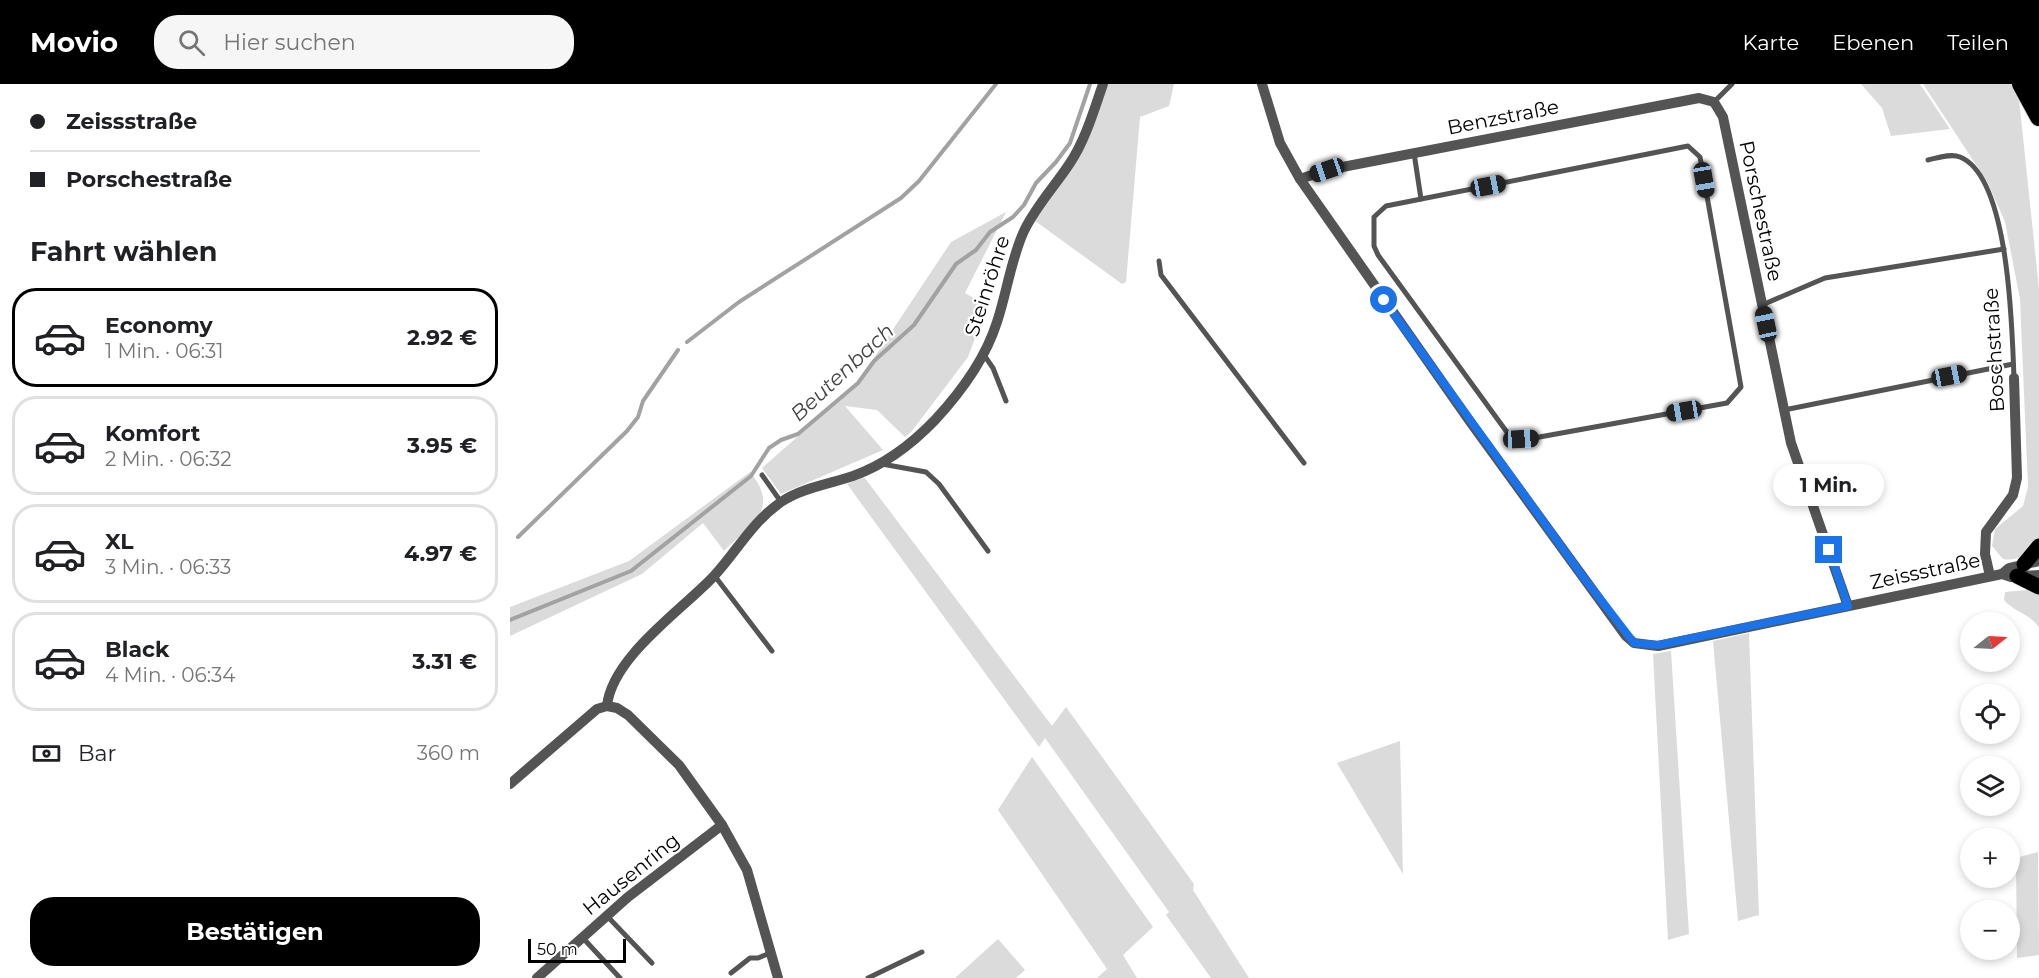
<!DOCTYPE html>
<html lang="de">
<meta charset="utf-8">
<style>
:root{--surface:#fff;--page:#f6f6f6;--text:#202124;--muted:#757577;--line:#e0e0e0;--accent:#000}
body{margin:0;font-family:Montserrat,sans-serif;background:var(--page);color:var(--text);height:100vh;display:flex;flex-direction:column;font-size:22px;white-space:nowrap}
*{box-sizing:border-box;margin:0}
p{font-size:20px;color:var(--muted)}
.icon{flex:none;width:33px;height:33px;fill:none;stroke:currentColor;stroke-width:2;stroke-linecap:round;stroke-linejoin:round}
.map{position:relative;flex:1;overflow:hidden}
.details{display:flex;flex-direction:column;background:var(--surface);width:510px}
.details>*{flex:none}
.guide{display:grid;align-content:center;height:132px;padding:0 30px;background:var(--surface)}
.needle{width:39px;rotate:72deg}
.buttons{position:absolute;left:1450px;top:528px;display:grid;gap:12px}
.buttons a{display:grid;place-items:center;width:60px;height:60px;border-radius:50%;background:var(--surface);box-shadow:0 3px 9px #0003;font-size:30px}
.scale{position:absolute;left:18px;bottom:15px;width:98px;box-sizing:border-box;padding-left:6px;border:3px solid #000;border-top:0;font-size:16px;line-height:21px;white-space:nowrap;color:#000;-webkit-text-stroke:4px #fff;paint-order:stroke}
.end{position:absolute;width:27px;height:27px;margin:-14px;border:8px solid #1a73e8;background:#fff;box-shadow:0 0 0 3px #fff}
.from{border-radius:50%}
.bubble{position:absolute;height:42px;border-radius:21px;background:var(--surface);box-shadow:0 3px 9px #0003;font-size:20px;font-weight:700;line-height:42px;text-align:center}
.car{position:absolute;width:18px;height:36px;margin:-18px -9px;border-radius:8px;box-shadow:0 0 4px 2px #0007;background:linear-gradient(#222 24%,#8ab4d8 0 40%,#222 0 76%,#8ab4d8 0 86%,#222 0)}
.guide b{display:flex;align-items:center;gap:21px;height:57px;font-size:22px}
.guide b+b{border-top:2px solid var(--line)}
.guide i{width:15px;height:15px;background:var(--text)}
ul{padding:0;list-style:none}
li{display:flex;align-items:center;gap:18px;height:99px;margin:0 12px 9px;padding:0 18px;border:3px solid var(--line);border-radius:24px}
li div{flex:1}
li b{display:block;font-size:22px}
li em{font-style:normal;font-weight:700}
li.active{border-color:var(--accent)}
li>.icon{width:54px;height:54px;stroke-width:1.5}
h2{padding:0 30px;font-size:27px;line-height:72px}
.pay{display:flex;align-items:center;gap:15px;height:66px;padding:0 30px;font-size:22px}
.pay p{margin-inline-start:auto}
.button{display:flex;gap:12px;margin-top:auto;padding:12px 30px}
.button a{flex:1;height:69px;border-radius:24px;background:var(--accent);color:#fff;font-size:24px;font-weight:700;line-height:69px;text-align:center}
header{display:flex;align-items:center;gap:36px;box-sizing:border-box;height:84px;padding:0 30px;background:var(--accent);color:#fff}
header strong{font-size:28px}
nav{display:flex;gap:33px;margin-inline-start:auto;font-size:21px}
.search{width:420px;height:54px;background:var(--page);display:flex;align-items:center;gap:15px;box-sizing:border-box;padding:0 21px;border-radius:24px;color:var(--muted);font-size:22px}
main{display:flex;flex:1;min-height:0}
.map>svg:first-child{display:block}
.green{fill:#dbdbdb}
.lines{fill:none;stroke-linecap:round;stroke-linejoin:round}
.stream{stroke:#a2a2a2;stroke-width:4}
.primary-casing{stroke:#dbdbdb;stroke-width:16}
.motorway-casing{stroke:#dbdbdb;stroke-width:20}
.service{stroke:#545454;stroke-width:5}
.minor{stroke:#545454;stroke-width:10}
.primary{stroke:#000;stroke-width:15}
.motorway{stroke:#000;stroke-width:18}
.route{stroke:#1a73e8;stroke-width:8}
.labels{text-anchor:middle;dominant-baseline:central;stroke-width:4.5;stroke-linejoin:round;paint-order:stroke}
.street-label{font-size:20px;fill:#000;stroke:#fff}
.water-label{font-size:21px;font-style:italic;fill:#434343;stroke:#fff}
</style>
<header>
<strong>Movio</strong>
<div class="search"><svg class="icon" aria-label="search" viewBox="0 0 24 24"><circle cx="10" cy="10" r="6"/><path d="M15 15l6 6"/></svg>Hier suchen</div>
<nav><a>Karte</a><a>Ebenen</a><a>Teilen</a></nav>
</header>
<main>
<section class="details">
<div class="guide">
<b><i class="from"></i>Zeissstraße</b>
<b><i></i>Porschestraße</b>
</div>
<h2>Fahrt wählen</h2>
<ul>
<li class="active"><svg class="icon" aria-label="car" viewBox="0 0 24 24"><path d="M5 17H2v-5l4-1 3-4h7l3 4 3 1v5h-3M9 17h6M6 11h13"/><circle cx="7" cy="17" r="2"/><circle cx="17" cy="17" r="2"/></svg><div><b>Economy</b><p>1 Min. · 06:31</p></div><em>2.92 €</em></li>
<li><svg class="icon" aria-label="car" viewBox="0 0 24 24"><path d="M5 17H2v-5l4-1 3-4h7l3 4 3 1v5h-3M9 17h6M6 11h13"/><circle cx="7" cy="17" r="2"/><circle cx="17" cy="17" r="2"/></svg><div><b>Komfort</b><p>2 Min. · 06:32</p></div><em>3.95 €</em></li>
<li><svg class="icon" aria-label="car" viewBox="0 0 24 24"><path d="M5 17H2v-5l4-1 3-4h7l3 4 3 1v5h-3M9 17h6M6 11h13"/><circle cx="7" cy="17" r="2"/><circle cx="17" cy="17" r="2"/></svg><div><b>XL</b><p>3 Min. · 06:33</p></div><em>4.97 €</em></li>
<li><svg class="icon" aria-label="car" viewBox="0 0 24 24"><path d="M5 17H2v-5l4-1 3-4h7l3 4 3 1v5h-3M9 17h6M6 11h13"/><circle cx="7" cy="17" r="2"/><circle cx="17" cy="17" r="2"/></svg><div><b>Black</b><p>4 Min. · 06:34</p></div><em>3.31 €</em></li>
</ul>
<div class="pay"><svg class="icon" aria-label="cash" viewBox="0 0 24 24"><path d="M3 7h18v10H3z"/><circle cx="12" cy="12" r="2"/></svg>Bar<p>360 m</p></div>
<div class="button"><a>Bestätigen</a></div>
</section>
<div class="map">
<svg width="1529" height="894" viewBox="0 0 1529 894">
<rect width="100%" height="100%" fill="#fff"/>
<g class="green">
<path d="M597,0H664L659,22L630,33L616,198L612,200L521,134L565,79Z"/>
<path d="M1351,0H1410L1440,45L1381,52L1372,24Z"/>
<path d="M1413,0H1504L1509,15L1529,205V453C1522,468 1509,478 1493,475L1482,462L1485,445L1513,422L1518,403L1510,215L1495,138L1478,99Z"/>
<path d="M496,128L455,209L477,222L458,273L402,347L395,353L367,326L335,322L373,366L271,410L252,384L346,301L441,158Z"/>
<path d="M240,388C271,426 241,440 214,467L193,439L132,490L0,552V523L119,477Z"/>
<path d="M354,393L542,642L556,623L684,800L683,806L739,894H701L656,831L659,828L535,654L529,663L337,400Z"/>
<path d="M1517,506L1529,510V544C1521,530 1504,528 1494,516L1495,508Z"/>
<path d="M1239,549L1249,831L1228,837L1203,557Z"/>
<path d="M1161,567L1179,850L1158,856L1143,570Z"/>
<path d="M890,657L893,790L827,679Z"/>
<path d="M522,673L643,843L613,871L627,894H587L597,885L488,726Z"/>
<path d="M1528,768L1529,871L1507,874L1506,774Z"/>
<path d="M488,855L515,886L506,894H445Z"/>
</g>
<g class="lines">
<g class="stream">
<path d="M177,258L229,218L391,114L409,97L486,0"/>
<path d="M8,453L117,347L128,333L133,317L168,266"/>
<path d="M0,536L121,487L241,392L259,364L271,356L288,350L348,299L364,277L404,241L446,180L466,166L480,148L503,133L514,121L526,99L546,78L560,59L580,0"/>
</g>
<g class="primary-casing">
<g id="primary">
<path d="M1525,0L1528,30"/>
<path d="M1514,480L1529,462"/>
<path d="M1507,492L1529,503"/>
</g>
</g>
<g class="motorway-casing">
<path id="motorway" d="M1511,0L1529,33"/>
</g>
<g class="service">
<path d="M1204,18L1222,0"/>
<path d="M1178,62L1190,73L1231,303L1217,319L1024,354L1011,355L999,351L868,171L864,162V133L876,122Z"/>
<path d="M904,69L911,115"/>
<path d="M1418,76C1427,74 1441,69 1450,73C1500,93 1502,248 1504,294"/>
<path d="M649,177L651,191L794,379"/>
<path d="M1252,221L1315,194L1494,165"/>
<path d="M474,271L483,284L496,317"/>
<path d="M1274,326L1503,280"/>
<path d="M372,380L416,388L429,400L478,467"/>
<path d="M252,391L271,418"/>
<path d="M204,491L262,567"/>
<path d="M97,832L142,879"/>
<path d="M72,853L110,894"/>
<path d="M221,889L240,874H248L260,869"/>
<path d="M358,894L412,868"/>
</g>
<g class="minor">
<path d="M752,0L770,59L790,95L961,339L1116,552L1124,559L1148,562L1492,490L1501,493L1529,491"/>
<path d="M790,95L817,86L1189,14L1204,18L1213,33L1281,359L1338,522"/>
<path d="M1492,490L1499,484L1529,477"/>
<path d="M1480,492L1475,470L1476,448L1503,411L1507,394L1504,294"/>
<path d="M97,622C102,573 172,526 204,492C227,467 242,438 271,418C292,404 319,400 343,392C374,381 402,360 425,336C451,308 475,276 487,238C497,208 501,175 514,147C526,122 545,102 560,79C575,57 584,26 593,0"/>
<path d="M0,700L87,625L97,622L107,624L118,631L169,681L212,741L237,786L268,894"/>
<path d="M27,894L118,813L212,741"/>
</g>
<use href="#primary" class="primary"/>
<use href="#motorway" class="motorway"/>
</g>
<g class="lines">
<path class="route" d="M874,216L1074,494L1124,559L1148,561L1338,522L1319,466"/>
</g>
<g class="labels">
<g class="street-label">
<text transform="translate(993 33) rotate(-11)">Benzstraße</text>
<text transform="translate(1251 127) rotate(78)">Porschestraße</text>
<text transform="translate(477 202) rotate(-72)">Steinröhre</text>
<text transform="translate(1484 266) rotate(-93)">Boschstraße</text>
<text transform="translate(1415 487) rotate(-12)">Zeissstraße</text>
<text transform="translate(121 790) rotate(-39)">Hausenring</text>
</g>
<g class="water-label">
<text transform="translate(332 288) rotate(-43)">Beutenbach</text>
</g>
</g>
</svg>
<div class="buttons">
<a><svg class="needle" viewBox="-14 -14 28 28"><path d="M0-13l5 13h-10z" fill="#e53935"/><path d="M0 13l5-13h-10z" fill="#757577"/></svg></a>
<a><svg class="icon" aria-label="locate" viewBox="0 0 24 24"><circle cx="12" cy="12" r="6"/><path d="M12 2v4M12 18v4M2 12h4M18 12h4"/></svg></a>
<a><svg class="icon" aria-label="layers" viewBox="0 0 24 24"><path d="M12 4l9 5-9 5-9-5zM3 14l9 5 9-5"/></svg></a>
<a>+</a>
<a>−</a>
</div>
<div class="scale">50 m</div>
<i class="end from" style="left:874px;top:216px"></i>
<i class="end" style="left:1319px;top:466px"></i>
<div class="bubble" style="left:1263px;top:380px;width:111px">1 Min.</div>
<i class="car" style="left:817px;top:86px;rotate:251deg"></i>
<i class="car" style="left:1194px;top:96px;rotate:170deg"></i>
<i class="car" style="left:978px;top:102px;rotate:79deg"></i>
<i class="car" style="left:1256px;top:240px;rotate:348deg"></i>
<i class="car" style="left:1439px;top:292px;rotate:79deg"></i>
<i class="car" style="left:1174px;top:327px;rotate:260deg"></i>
<i class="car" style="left:1011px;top:355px;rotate:87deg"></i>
</div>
</main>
